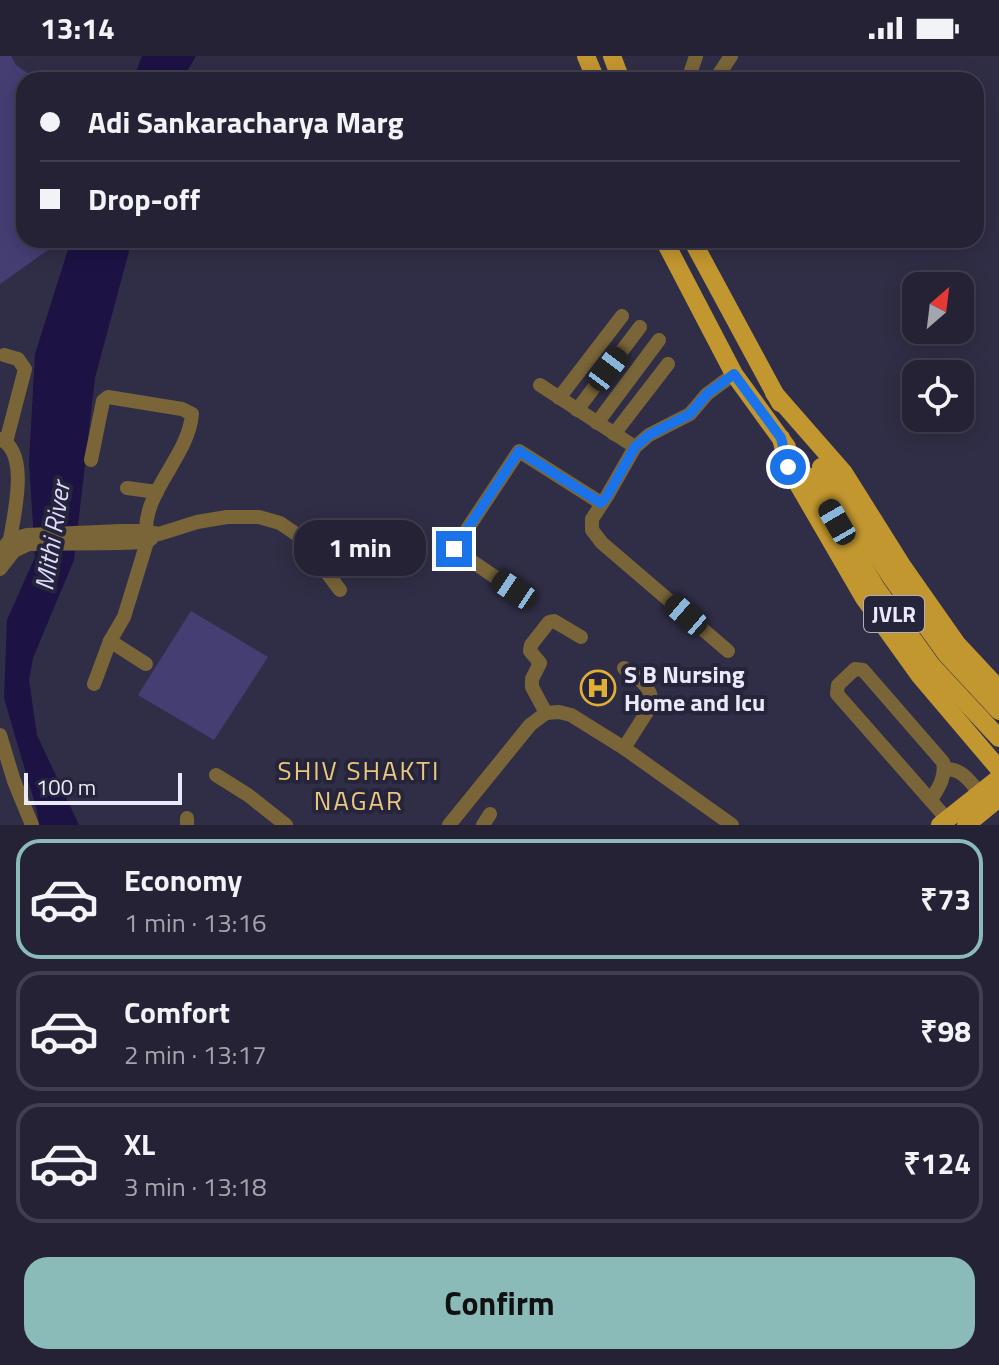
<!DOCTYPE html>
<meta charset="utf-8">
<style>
:root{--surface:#242234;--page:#302f40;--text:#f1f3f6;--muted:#a3a4ac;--line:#413f4f;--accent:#8bbbb9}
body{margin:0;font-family:"Titillium Web",sans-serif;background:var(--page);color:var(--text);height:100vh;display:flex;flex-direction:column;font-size:30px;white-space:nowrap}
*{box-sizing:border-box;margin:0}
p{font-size:26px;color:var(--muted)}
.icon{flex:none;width:44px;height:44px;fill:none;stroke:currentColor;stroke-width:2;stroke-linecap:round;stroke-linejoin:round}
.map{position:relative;height:769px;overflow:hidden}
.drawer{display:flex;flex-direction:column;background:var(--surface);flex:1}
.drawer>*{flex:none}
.banner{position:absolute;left:16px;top:16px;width:968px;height:176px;border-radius:24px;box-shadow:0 4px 20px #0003,0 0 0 2px var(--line);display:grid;align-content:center;height:176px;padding:0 24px;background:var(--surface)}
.needle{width:52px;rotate:28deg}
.tools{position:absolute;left:902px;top:216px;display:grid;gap:16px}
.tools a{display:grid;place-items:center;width:72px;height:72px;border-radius:16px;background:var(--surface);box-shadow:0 4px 20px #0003,0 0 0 2px var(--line);font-size:40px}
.scale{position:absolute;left:24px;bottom:20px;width:158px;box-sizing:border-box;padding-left:8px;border:4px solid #e9e9f9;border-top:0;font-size:22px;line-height:28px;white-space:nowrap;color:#e9e9f9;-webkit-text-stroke:6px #26243b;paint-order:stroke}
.end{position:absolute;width:36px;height:36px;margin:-18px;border:10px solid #1a73e8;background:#fff;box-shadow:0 0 0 4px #fff}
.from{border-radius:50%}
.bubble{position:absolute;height:56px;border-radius:24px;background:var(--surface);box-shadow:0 4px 20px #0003,0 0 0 2px var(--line);font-size:26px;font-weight:700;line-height:56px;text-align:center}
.car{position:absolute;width:24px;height:48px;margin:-24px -12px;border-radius:10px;box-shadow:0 0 6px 2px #0007;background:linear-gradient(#222 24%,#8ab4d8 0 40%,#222 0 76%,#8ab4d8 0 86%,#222 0)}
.banner b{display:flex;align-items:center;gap:28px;height:76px;font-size:30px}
.banner b+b{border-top:2px solid var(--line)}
.banner i{width:20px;height:20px;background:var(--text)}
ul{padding:14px 0 0;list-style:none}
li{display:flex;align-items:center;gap:24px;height:120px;margin:0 16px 12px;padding:0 8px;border:4px solid var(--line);border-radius:24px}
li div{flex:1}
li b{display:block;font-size:30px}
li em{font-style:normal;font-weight:700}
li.current{border-color:var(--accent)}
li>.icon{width:72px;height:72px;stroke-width:1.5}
.button{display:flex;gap:16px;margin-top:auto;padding:16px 24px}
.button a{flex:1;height:92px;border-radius:24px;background:var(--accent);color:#111;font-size:32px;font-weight:700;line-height:92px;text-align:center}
.status{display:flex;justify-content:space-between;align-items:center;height:56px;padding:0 40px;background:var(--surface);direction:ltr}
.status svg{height:22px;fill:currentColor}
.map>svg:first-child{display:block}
.green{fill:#453e73}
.water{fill:#1d1244}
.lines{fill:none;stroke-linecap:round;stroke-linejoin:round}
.minor{stroke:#7a6539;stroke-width:14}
.major{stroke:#c39730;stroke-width:18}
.major-bridge{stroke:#c39730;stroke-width:18}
.route{stroke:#1a73e8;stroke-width:10}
.labels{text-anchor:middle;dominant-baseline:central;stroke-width:8;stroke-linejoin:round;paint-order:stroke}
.shield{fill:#26243b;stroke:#aeaec0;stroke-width:2}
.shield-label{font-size:22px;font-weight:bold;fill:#e9e9f9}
.poi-label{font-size:24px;font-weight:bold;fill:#e9e9f9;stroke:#26243b;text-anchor:start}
.water-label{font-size:26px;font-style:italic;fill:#dddcff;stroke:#26243b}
.neighbourhood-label{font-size:26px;letter-spacing:2px;fill:#eac77e;stroke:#26243b}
</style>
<div class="status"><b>13:14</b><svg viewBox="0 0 49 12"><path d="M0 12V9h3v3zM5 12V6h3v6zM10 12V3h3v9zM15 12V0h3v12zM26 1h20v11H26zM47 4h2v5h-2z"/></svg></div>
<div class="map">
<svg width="999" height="769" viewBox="0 0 999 769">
<rect width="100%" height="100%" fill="#302e46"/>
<g class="green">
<path d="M0,0H11L16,9L38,24H24V184H62L0,228Z"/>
<path d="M191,555L268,601L214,684L138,639Z"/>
</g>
<g class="water">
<path d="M142,0H196L182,24H133Z"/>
<path d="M71,184H132L95,322L74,504L33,602L29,624L37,679L79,769H39L37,755L4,642L7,564L35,501L29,406L35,298Z"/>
</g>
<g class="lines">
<g class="minor">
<path d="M688,24L696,0"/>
<path d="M715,24L731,0"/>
<path d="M4,299L18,303L25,313L6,386"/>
<path d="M540,329L635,391"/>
<path d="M559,342L622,260"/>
<path d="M577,354L640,271"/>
<path d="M597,367L659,284"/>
<path d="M614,378L668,308"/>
<path d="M0,383C30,396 14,458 10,484L12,491"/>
<path d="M91,404L103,345L108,341L182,353L192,358C188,404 138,438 147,486L124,561L110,585L94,628"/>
<path d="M127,432L157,436"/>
<path d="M0,496L10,484L27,479L122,475H145L159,478L197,466L227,461H259L280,467L299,480L340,534"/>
<path d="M0,513L14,495L29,488L120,487L147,486L152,482"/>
<path d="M514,534L454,493L519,395L601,447"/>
<path d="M110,585L146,608"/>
<path d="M728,595L602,487L592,474V463L607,440L635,391L649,379L690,358L707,338L734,318"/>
<path d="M546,657L559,656L571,659L624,692L732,769"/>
<path d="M546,657L532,631V623L540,607L530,595L531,589L549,566L554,565L581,581"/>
<path d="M0,679L14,725L32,769"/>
<path d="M624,692L652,648C652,631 638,621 624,612"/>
<path d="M944,713C962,712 969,725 980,737"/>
<path d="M216,719L248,739L286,769"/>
<path d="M931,744C939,731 946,721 943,706L863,614L855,613L838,629L837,638L947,763"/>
<path d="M187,762V769"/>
<path d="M449,769L530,669L546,657"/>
<path d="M483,769L490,758"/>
</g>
<g class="major">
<path d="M586,0L596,24"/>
<path d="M612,0L621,24"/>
<path d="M664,184L734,318L787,391"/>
<path d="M692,184L780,347"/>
<path d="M774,337L844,417L903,511L957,588L999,633"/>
<path d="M781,382L788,411L864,542L920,620L999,713"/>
<path d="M940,769L999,722"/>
<path d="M966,769L999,742"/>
</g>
<g class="major-bridge">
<path d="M821,411L891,521L947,599L999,655"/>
<path d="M808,420L825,444L876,532L932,610L999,682"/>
</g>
</g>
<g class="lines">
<path class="route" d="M454,493L519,395L601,447L607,440L635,391L649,379L690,358L707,338L734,318L781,382L788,411"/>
</g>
<defs>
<g id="hospital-ring" transform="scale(1.8)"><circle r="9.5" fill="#26243b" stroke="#e1af34" stroke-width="1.5"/><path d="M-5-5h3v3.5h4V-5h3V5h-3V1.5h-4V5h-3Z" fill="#e1af34"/></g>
</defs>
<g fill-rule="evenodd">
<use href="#hospital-ring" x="598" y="632"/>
</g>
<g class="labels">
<rect class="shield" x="864" y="540" width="60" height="36" rx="6"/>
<g class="shield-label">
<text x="894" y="558">JVLR</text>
</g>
<g class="poi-label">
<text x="624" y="618">S B Nursing<tspan x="624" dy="28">Home and Icu</tspan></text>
</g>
<g class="water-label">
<text transform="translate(52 480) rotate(-81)">Mithi River</text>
</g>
<g class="neighbourhood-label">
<text x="359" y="714">SHIV SHAKTI<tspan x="359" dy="30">NAGAR</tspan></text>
</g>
</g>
</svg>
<div class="tools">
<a><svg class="needle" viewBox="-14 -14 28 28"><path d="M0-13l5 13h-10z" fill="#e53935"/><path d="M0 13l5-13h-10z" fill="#a3a4ac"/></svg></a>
<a><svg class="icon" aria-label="locate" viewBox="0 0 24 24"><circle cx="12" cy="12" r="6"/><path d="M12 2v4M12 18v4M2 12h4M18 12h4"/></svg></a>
</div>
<div class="scale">100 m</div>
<i class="end from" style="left:788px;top:411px"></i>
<i class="end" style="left:454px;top:493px"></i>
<div class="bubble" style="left:294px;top:464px;width:132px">1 min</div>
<i class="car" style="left:608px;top:313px;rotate:37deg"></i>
<i class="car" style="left:837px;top:466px;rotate:330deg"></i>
<i class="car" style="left:514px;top:534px;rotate:304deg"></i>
<i class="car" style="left:686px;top:559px;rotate:311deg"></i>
<div class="banner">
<b><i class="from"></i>Adi Sankaracharya Marg</b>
<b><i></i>Drop-off</b>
</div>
</div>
<section class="drawer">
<ul>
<li class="current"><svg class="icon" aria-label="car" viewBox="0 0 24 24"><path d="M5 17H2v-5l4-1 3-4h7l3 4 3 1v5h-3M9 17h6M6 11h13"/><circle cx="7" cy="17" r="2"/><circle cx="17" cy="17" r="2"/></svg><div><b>Economy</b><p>1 min · 13:16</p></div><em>₹73</em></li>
<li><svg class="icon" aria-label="car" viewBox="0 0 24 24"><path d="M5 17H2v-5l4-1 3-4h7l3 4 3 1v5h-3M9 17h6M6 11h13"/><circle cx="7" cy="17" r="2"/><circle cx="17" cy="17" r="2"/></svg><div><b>Comfort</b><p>2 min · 13:17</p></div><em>₹98</em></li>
<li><svg class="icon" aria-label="car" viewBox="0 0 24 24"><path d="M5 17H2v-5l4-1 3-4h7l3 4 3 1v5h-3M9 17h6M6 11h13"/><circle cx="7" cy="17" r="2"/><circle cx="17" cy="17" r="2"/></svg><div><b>XL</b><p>3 min · 13:18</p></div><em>₹124</em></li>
</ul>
<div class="button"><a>Confirm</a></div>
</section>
